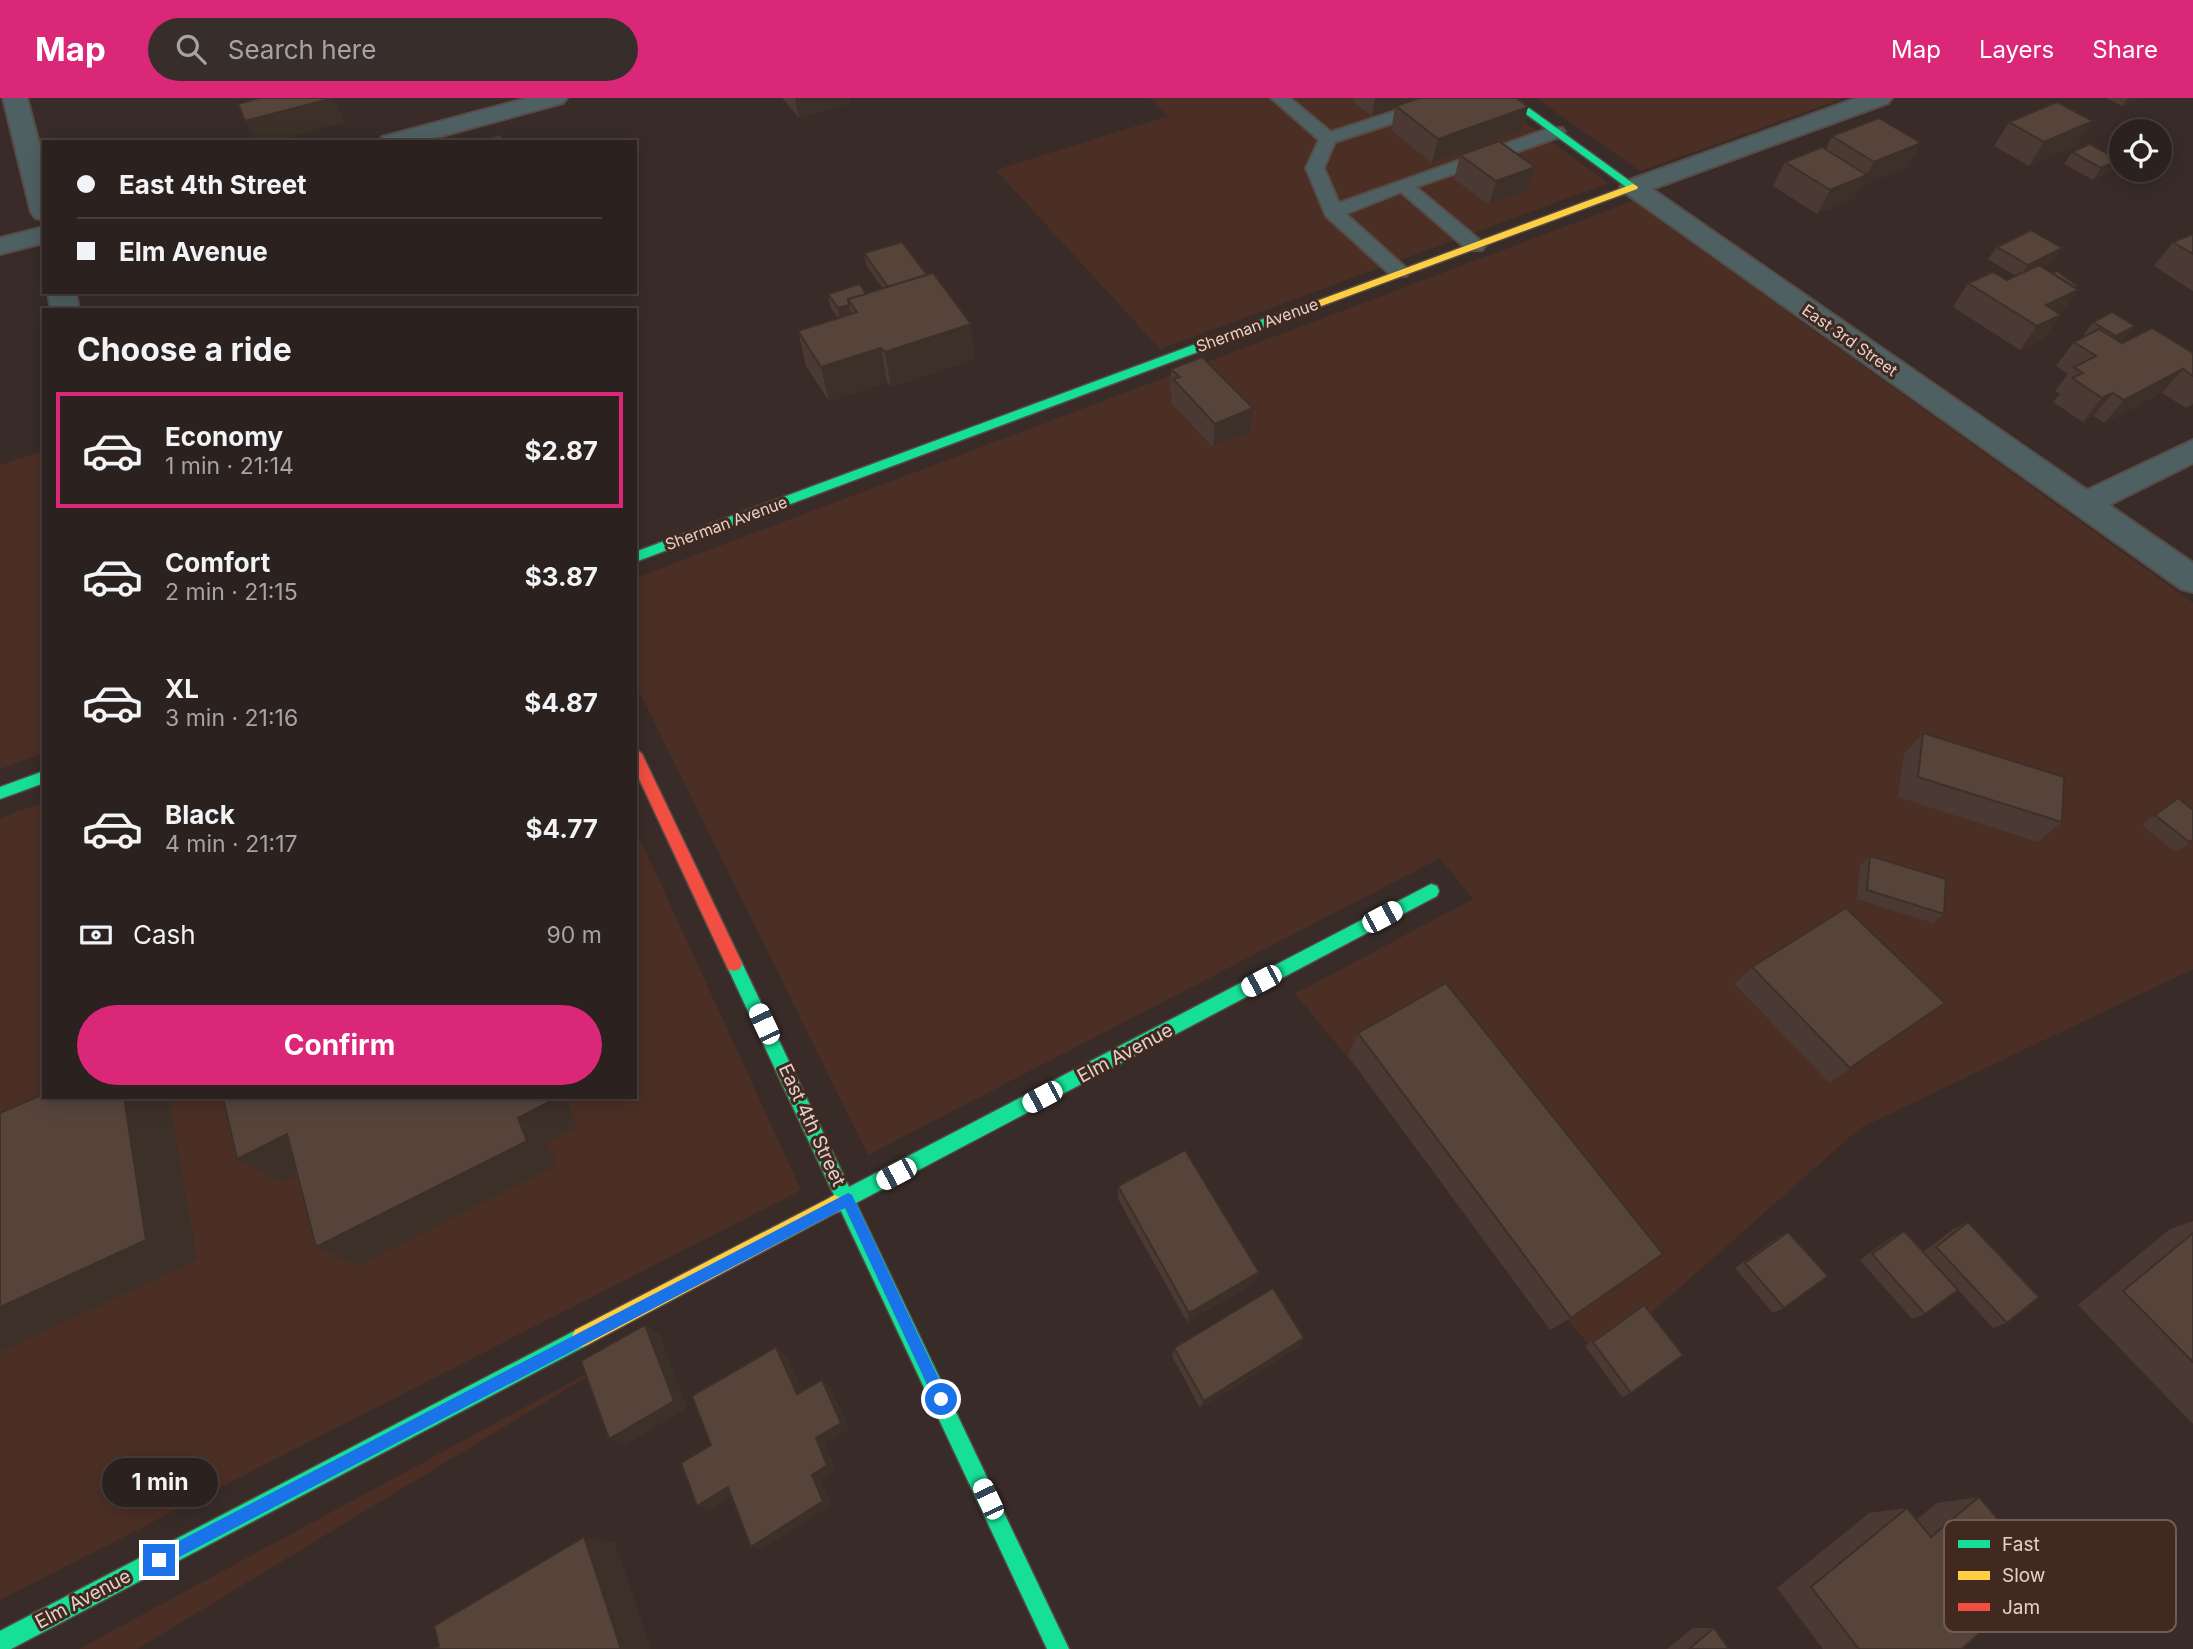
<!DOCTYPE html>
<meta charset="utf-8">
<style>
:root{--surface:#2b211e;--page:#372e2b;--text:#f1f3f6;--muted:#a6a3a4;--line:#473e3c;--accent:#db2777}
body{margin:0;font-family:Inter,sans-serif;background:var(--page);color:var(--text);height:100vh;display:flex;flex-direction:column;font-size:26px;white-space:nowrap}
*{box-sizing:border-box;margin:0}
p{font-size:23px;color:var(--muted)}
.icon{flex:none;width:38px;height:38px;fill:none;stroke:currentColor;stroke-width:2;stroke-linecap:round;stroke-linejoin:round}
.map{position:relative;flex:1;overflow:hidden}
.drawer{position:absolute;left:42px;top:210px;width:595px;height:791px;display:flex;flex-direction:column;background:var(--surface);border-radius:0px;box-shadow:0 4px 18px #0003,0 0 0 2px var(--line)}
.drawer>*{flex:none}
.guide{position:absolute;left:42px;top:42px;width:595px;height:154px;border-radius:0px;box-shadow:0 4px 18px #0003,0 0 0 2px var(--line);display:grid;align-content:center;height:154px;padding:0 35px;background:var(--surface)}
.controls{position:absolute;left:2109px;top:21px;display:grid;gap:14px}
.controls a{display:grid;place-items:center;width:63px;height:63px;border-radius:50%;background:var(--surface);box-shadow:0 4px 18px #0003,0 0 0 2px var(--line);font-size:35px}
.end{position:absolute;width:32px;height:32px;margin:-16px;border:9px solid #1a73e8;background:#fff;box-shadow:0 0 0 4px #fff}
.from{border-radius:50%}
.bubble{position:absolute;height:49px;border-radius:24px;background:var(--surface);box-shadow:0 4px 18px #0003,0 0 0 2px var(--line);font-size:23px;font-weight:700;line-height:49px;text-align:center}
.car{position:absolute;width:21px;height:42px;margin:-21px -10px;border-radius:9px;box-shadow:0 0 5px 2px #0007;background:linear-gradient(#fff 24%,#345 0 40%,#fff 0 76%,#345 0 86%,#fff 0)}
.guide b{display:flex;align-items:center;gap:24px;height:66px;font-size:26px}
.guide b+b{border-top:2px solid var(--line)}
.guide i{width:18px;height:18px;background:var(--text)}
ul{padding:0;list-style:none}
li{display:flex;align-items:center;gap:21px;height:116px;margin:0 14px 10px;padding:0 21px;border:4px solid transparent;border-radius:0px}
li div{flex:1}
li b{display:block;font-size:26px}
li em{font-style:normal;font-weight:700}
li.current{border-color:var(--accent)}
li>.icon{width:63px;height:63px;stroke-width:1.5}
h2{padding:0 35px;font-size:32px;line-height:84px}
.pay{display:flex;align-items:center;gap:18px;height:77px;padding:0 35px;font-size:26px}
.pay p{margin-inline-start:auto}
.button{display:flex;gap:14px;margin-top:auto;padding:14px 35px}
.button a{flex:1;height:80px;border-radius:42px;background:var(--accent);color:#fff;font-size:28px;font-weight:700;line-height:80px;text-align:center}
header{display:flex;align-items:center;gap:42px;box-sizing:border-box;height:98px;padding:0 35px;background:var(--accent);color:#fff}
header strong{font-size:33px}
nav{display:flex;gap:38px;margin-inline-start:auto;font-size:24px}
.search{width:490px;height:63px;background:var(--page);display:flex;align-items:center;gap:18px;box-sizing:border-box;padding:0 24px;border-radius:38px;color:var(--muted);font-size:26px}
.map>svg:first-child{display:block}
.built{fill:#4b2f25}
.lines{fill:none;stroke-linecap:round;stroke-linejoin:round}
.lane-casing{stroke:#564b47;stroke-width:4}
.street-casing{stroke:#564b47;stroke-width:4}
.fast-casing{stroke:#564b47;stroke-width:3}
.slow-casing{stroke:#564b47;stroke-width:3}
.jam-casing{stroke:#564b47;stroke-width:3}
.lane{fill:#4f6063;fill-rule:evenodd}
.street{fill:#4f6063;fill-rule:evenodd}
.fast{fill:#16e098;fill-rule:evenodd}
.slow{fill:#ffcf43;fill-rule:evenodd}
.jam{fill:#f24e42;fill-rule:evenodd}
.wall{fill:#4a3a33}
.shaded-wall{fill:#3c3029}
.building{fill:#56443b;stroke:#3c3029;stroke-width:2}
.route{fill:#1a73e8}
.labels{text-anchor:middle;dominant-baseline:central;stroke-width:6;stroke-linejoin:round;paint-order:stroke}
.far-street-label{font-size:16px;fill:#e1d1cb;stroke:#412920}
.street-label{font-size:19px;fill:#e1d1cb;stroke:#412920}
.key{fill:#412920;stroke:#715b53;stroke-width:2}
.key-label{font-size:19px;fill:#e1d1cb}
</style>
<header>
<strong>Map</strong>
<div class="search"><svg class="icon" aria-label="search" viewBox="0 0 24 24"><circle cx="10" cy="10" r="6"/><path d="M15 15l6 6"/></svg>Search here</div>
<nav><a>Map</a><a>Layers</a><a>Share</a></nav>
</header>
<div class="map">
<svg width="2193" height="1551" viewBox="0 0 2193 1551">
<rect width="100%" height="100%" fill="#392c28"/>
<g class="built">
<path d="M1150,0H1491L1608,85L1160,251L996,72L1168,18Z"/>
<path d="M1536,0H1845L1640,73Z"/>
<path d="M1633,103L2193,505V871L1860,1030L1600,1260L1295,896L1473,801L1440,760L868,1057L635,585V480Z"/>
<path d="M44,353V655L0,671V367Z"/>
<path d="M44,704V999H635V730L801,1092L0,1502V720Z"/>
<path d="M636,1249L137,1551H79Z"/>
</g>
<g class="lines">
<g class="lane-casing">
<path id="lane" d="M1271,0H1290L1331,34L1435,0H1461L1458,4L1335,44L1324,70L1339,105L1550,30H1562L1565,34L1562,38L1416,89L1482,144L1485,148L1482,152H1468L1401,94L1346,116L1406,170L1409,174L1406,178H1392L1326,118L1306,70L1319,42Z"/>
</g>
<g class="street-casing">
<g id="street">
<path d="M3,0H27L44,64V122L35,120L31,114Z"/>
<path d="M528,0H567L563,5L420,44H379L382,39Z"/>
<path d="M1857,0H1892L1888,5L1652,91L2087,392L2193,342V365L2109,407L2193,465V494L2181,491L1624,94L1620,89L1624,84Z"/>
<path d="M44,129V145L0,156V140Z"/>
<path d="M48,194H76L79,212H51Z"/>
</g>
</g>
<g class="fast-casing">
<g id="fast">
<path d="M1504,0H1515L1638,89L1629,91Z"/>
<path d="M1293,210L1297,211V217L635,464V454Z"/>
<path d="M44,673V685L0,701V689Z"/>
<path d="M1431,786L1437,788L1439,793L1437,798L856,1105L1069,1551H1047L841,1113L835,1115L829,1112L826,1106L829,1100L834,1097L726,866L728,861L734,859L740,861L849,1089Z"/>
<path d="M582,1229L589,1232L592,1239L589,1246L11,1551H0V1533Z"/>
</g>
</g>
<g class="slow-casing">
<g id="slow">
<path d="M1633,86L1638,89L1637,91L1297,217H1289L1287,214Z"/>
<path d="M835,1097L841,1100L844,1106L841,1112L589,1246L582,1249L575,1246L572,1239L575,1232Z"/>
</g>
</g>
<g class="jam-casing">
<path id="jam" d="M635,650L642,656L740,861L742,866L740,871L734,873L728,871L635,672Z"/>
</g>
<use href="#lane" class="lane"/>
<use href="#street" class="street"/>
<use href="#fast" class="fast"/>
<use href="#slow" class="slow"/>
<use href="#jam" class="jam"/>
</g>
<g class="wall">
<path d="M782,0H849L850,5L799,20Z"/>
<path d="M1354,0H1516L1528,9L1521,33L1432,65L1391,32L1395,10L1372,18L1353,4Z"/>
<path d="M2106,0H2142L2122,8Z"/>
<path d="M2009,24L2077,47L2029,68L1994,48Z"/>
<path d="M1832,38L1908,69L1861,88L1854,101L1817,116L1773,88L1785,64L1826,51Z"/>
<path d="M2072,54L2119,62L2110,74L2093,82L2064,66Z"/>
<path d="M1460,57L1527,93L1489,107L1454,81Z"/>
<path d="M2193,136V193L2154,168L2173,144Z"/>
<path d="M1997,149L2054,162L2041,169L2076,190L2060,216L2061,217L2043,241L2020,252L1953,209L1968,185L2007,182L2016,178L1988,161Z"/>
<path d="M864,155L975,261L891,289L887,284L829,303L806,268L798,233L838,220L830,209L828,196H866L883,191L866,167Z"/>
<path d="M2093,224L2125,240L2119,244L2122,245L2193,255V306L2186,310L2162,295L2104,325L2093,318L2083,324L2053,304L2060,296L2055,293L2068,276L2056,268L2074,244L2086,238L2084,236Z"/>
<path d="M1171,271L1253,310L1250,334L1213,349L1171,305L1172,296L1170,294Z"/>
<path d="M1923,635L2062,724L2038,744L1898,699L1904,656Z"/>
<path d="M2155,717L2193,743L2175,754L2142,727Z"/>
<path d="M1870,758L1944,816L1933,825L1857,801L1860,768Z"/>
<path d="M1752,869L1922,921L1829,985L1735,886Z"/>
<path d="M1358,935L1571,1220L1550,1232L1348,958Z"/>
<path d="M1118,1088L1259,1174L1254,1185L1187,1224L1118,1101Z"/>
<path d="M2193,1123V1326L2078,1207L2170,1131Z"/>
<path d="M1968,1124L2007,1225L1993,1230L1937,1169L1925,1216L1912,1221L1860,1162L1892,1139L1904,1133L1923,1154L1955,1130Z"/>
<path d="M1788,1134L1784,1210L1773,1215L1735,1170L1778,1139Z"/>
<path d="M1644,1207L1631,1295L1622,1299L1585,1248L1635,1212Z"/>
<path d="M1304,1240L1298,1249L1200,1310L1172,1258L1174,1250Z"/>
<path d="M1979,1399L1962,1551H1823L1777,1490L1869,1415L1907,1410L1917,1421L1937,1405Z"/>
<path d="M1693,1530H1714L1729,1551H1667Z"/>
</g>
<g class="shaded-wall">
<path d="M333,0L345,24L273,44H257L245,23Z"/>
<path d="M795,0H849L850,5L799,20Z"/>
<path d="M1375,0H1425L1396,8L1395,10L1372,18Z"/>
<path d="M2128,0H2142L2122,8Z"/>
<path d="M1528,9L1521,33L1432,65L1438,41Z"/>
<path d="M2093,23L2077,47L2029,68L2044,44Z"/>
<path d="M1921,45L1908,69L1861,88L1874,64Z"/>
<path d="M2119,62L2110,74L2093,82L2101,70Z"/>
<path d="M1535,69L1527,93L1489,107L1496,83Z"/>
<path d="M1867,77L1854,101L1817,116L1830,92Z"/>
<path d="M2062,150L2054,162L2019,180L2028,167Z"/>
<path d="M2078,188L2074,194L2078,192L2061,216L2046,207L2065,193Z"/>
<path d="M849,207L852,219L840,223L838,210Z"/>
<path d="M2061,217L2043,241L2020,252L2037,228Z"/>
<path d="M971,226L975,261L891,289L885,254Z"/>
<path d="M2135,228L2125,240L2106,250L2116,238Z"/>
<path d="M881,250L887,284L829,303L821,269Z"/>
<path d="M2183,271L2162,295L2104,325L2124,302Z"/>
<path d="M2113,295L2093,318L2083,324L2102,300Z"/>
<path d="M1253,310L1250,334L1213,349L1215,326Z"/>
<path d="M124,999H169L197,1162L0,1254V1209Z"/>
<path d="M548,999H566L577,1030L547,1045L557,1067L358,1168L316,1149L518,1020Z"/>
<path d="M287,1036L329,1061L282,1084L237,1061Z"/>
<path d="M1259,1174L1254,1185L1187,1224L1189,1215Z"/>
<path d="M645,1227L659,1236L687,1310L625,1347L609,1341Z"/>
<path d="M1304,1240L1298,1249L1200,1310L1204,1303Z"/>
<path d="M776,1249L786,1257L807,1303L797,1296Z"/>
<path d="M822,1282L831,1289L849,1331L825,1345L836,1372L821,1381L832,1407L762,1451L751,1449L812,1377Z"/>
<path d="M728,1389L740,1393L710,1412L697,1408Z"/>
<path d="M584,1439L615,1444L651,1551H621Z"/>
</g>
<g class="building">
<path d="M259,0H333L245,23L238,6Z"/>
<path d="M1419,0H1516L1528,9L1438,41L1396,8Z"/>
<path d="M2057,4L2093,23L2044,44L2009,24Z"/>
<path d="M1879,20L1921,45L1874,64L1832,38Z"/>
<path d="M500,37L504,44H474Z"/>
<path d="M1499,43L1535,69L1496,83L1460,57Z"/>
<path d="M2090,46L2119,62L2101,70L2072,54Z"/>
<path d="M1822,49L1867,77L1830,92L1785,64Z"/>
<path d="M2031,132L2062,150L2028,167L1997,149Z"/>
<path d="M2193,136V156L2173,144Z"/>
<path d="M902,144L927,177L888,189L864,155Z"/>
<path d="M2039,167L2078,192L2046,207L2061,217L2037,228L1968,185L1993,174L2007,182Z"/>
<path d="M2057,173L2078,188L2075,189L2052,175Z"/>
<path d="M933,175L971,226L885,254L881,250L821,269L798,233L857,214L848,201Z"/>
<path d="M860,186L866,196L848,201L849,207L838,210L828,196Z"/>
<path d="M2112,214L2135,228L2116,238L2093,224Z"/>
<path d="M2152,230L2193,255V278L2183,271L2124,302L2113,295L2102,300L2072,280L2083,275L2074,269L2096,258L2074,244L2099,231L2122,245Z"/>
<path d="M1202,259L1253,310L1215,326L1173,281L1180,279L1171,271Z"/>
<path d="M1923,635L2064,679L2062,724L1918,679Z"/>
<path d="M2178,700L2193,712V742L2189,744L2155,717Z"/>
<path d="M1870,758L1946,781L1944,816L1867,792Z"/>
<path d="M1846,810L1945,905L1850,970L1752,869Z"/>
<path d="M1446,885L1663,1156L1571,1220L1358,935Z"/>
<path d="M44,996V999H124L146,1142L0,1209V1015Z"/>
<path d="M223,999H548L549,1004L518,1020L527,1043L316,1149L287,1036L237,1061Z"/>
<path d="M1185,1052L1259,1174L1189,1215L1118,1088Z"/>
<path d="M1968,1124L2039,1199L2007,1225L1936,1149Z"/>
<path d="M1904,1133L1958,1192L1925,1216L1872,1156Z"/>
<path d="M1788,1134L1828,1178L1784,1210L1745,1165Z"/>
<path d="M2193,1135V1264L2123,1193Z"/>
<path d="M1273,1190L1304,1240L1204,1303L1174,1250Z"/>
<path d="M1644,1207L1683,1257L1631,1295L1593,1244Z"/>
<path d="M645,1227L674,1303L609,1341L581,1263Z"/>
<path d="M776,1249L797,1296L822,1282L841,1325L816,1340L827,1367L812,1377L823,1403L751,1449L728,1389L697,1408L681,1365L711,1347L692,1298Z"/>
<path d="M1979,1399L2045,1476L1962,1551H1859L1811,1489L1907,1410L1931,1439Z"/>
<path d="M584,1439L621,1551H434L439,1548L434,1528Z"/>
<path d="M1714,1530L1729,1551H1689Z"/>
</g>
<path class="route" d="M848,1095L852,1097L946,1296V1306H936L845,1110L164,1467L159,1469L154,1467L151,1462L154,1456Z"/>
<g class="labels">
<g class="far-street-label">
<text transform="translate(1257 227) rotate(-20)">Sherman Avenue</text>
<text transform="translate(1850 242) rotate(35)">East 3rd Street</text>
<text transform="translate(726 425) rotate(-20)">Sherman Avenue</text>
</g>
<g class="street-label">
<text transform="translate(1125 955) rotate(-28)">Elm Avenue</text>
<text transform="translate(812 1027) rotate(65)">East 4th Street</text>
<text transform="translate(83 1501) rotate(-28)">Elm Avenue</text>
</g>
</g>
<rect x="1944" y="1422" width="232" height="112" rx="10" class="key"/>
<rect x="1958" y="1442" width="32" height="8" fill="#16e098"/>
<rect x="1958" y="1473" width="32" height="9" fill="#ffcf43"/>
<rect x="1958" y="1505" width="32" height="8" fill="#f24e42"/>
<g class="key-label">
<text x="2002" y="1453">Fast</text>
<text x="2002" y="1484">Slow</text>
<text x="2002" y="1516">Jam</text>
</g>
</svg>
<div class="controls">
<a><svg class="icon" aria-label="locate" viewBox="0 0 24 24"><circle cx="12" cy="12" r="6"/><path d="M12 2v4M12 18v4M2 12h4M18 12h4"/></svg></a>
</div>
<i class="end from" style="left:941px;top:1301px"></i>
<i class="end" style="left:159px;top:1462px"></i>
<div class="bubble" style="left:102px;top:1360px;width:116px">1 min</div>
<i class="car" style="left:1382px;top:819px;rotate:62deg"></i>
<i class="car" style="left:1261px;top:883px;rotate:242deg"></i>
<i class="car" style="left:764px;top:926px;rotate:335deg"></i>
<i class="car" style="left:1042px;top:999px;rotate:242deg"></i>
<i class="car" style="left:896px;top:1076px;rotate:242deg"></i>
<i class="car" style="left:988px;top:1401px;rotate:335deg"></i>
<div class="guide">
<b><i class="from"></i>East 4th Street</b>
<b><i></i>Elm Avenue</b>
</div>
<section class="drawer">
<h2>Choose a ride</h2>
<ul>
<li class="current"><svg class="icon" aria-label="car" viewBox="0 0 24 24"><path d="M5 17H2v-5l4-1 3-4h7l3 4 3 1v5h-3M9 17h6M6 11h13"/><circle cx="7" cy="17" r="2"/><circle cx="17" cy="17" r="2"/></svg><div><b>Economy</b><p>1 min · 21:14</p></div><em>$2.87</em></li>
<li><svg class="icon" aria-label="car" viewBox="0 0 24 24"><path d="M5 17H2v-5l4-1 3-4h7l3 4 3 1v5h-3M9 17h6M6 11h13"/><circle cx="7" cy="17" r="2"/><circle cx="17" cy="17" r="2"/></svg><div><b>Comfort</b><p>2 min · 21:15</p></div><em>$3.87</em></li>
<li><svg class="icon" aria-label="car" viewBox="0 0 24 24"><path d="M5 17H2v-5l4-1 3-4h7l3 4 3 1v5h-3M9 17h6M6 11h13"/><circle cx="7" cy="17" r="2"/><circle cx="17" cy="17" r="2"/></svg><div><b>XL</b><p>3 min · 21:16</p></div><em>$4.87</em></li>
<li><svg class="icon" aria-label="car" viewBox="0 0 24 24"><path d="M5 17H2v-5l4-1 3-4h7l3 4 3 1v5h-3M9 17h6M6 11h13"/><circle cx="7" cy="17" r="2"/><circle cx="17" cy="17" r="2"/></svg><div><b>Black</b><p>4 min · 21:17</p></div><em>$4.77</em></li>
</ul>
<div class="pay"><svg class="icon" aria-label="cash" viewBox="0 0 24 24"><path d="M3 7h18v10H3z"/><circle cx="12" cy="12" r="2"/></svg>Cash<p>90 m</p></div>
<div class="button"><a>Confirm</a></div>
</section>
</div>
